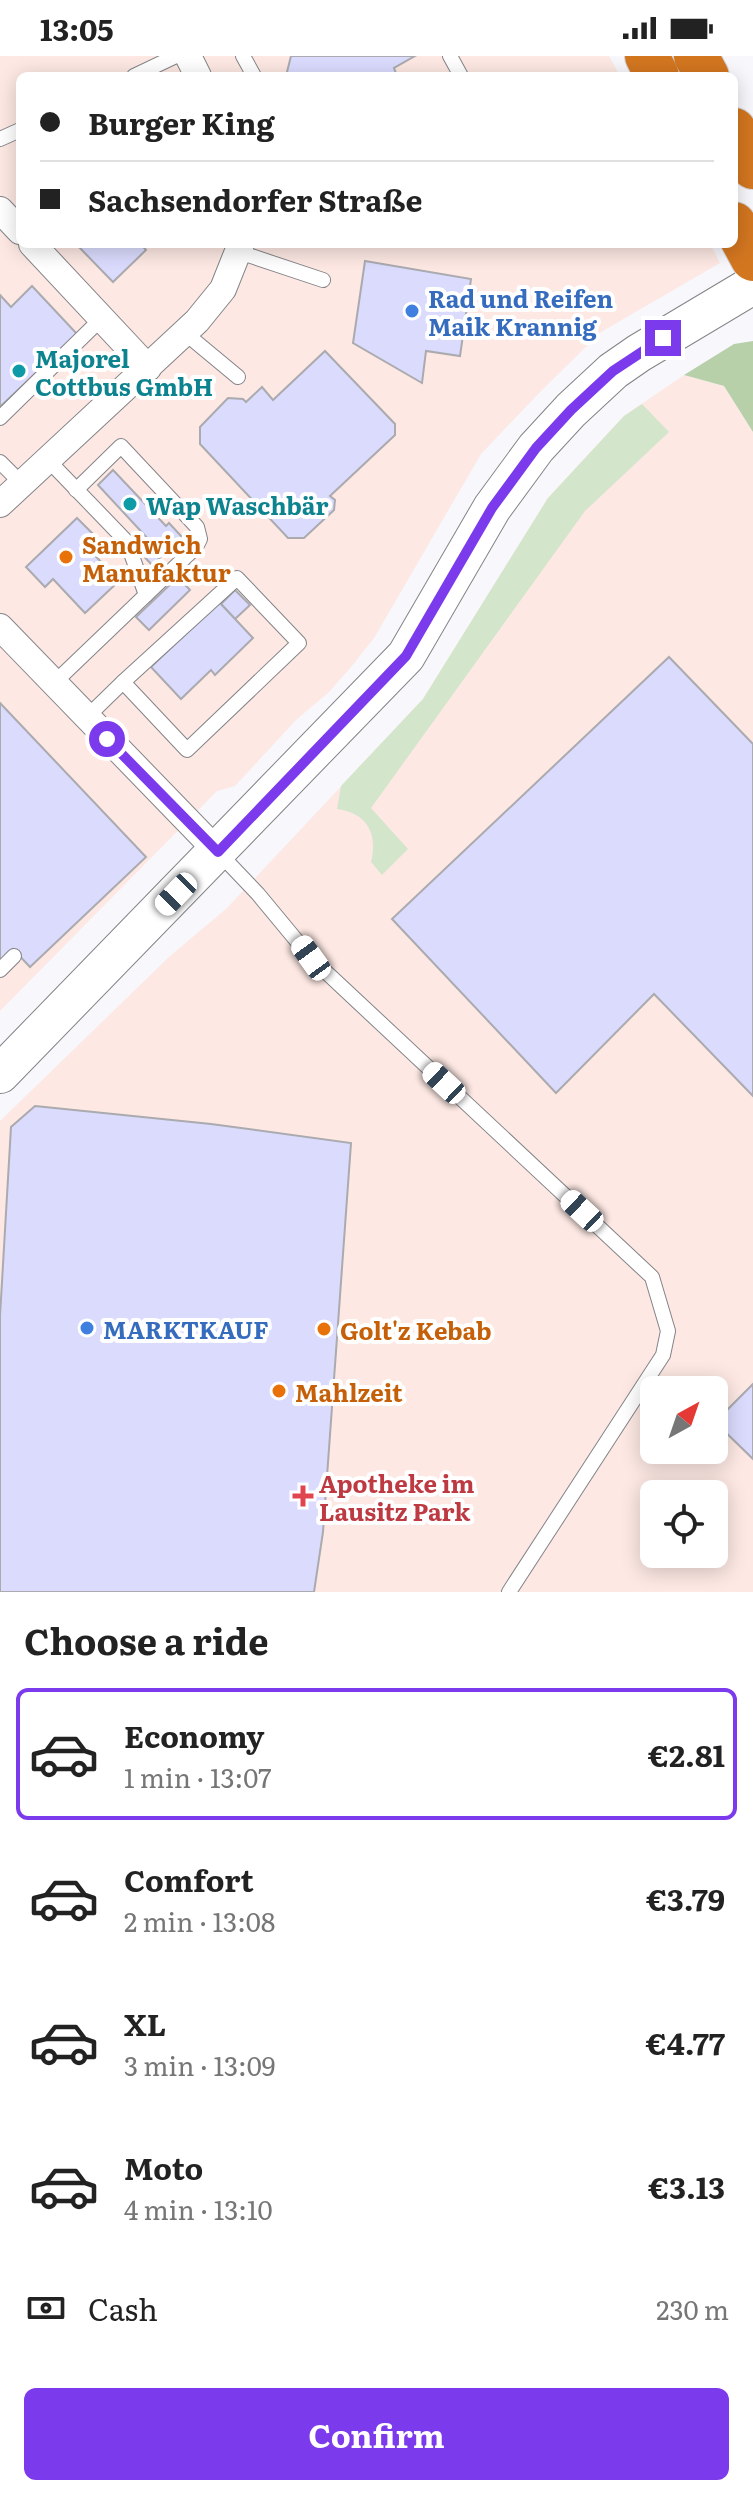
<!DOCTYPE html>
<meta charset="utf-8">
<style>
:root{--surface:#fff;--page:#f6f6f6;--text:#222;--muted:#767676;--line:#e0e0e0;--accent:#7c3aed}
body{margin:0;font-family:Literata,serif;background:var(--page);color:var(--text);height:100vh;display:flex;flex-direction:column;font-size:30px;white-space:nowrap}
*{box-sizing:border-box;margin:0}
p{font-size:26px;color:var(--muted)}
.icon{flex:none;width:44px;height:44px;fill:none;stroke:currentColor;stroke-width:2;stroke-linecap:round;stroke-linejoin:round}
.map{position:relative;height:1536px;overflow:hidden}
.panel{display:flex;flex-direction:column;background:var(--surface);flex:1}
.panel>*{flex:none}
.top-card{position:absolute;left:16px;top:16px;width:722px;height:176px;border-radius:12px;box-shadow:0 4px 20px #0003;display:grid;align-content:center;height:176px;padding:0 24px;background:var(--surface)}
.needle{width:52px;rotate:40deg}
.controls{position:absolute;left:640px;top:1320px;display:grid;gap:16px}
.controls a{display:grid;place-items:center;width:88px;height:88px;border-radius:12px;background:var(--surface);box-shadow:0 4px 20px #0003;font-size:40px}
.end{position:absolute;width:36px;height:36px;margin:-18px;border:10px solid #7c3aed;background:#fff;box-shadow:0 0 0 4px #fff}
.from{border-radius:50%}
.car{position:absolute;width:24px;height:48px;margin:-24px -12px;border-radius:10px;box-shadow:0 0 6px 2px #0007;background:linear-gradient(#fff 24%,#345 0 40%,#fff 0 76%,#345 0 86%,#fff 0)}
.top-card b{display:flex;align-items:center;gap:28px;height:76px;font-size:30px}
.top-card b+b{border-top:2px solid var(--line)}
.top-card i{width:20px;height:20px;background:var(--text)}
ul{padding:0;list-style:none}
li{display:flex;align-items:center;gap:24px;height:132px;margin:0 16px 12px;padding:0 8px;border:4px solid transparent;border-radius:12px}
li div{flex:1}
li b{display:block;font-size:30px}
li em{font-style:normal;font-weight:700}
li.selected{border-color:var(--accent)}
li>.icon{width:72px;height:72px;stroke-width:1.5}
h2{padding:0 24px;font-size:36px;line-height:96px}
.pay{display:flex;align-items:center;gap:20px;height:88px;padding:0 24px;font-size:30px}
.pay p{margin-inline-start:auto}
.cta{display:flex;gap:16px;margin-top:auto;padding:16px 24px}
.cta a{flex:1;height:92px;border-radius:12px;background:var(--accent);color:#fff;font-size:32px;font-weight:700;line-height:92px;text-align:center}
.status{display:flex;justify-content:space-between;align-items:center;height:56px;padding:0 40px;background:var(--surface);direction:ltr}
.status svg{height:22px;fill:currentColor}
.map>svg:first-child{display:block}
.commercial{fill:#fde8e3;fill-rule:evenodd}
.green{fill:#d3e5ca}
.forest{fill:#b7d0aa}
.building{fill:#dbdbfe;stroke:#aaaaaf;stroke-width:2}
.lines{fill:none;stroke-linecap:round;stroke-linejoin:round}
.service-casing{stroke:#848488;stroke-width:16}
.minor-casing{stroke:#848488;stroke-width:28}
.secondary-casing{stroke:#848488;stroke-width:40}
.motorway-casing{stroke:#d4d4d4;stroke-width:46}
.service{stroke:#fff;stroke-width:14}
.minor{stroke:#fff;stroke-width:26}
.secondary{stroke:#fff;stroke-width:38}
.motorway{stroke:#d37620;stroke-width:44}
.route{stroke:#7c3aed;stroke-width:10}
.shop-dot{fill:#3f7fe0;stroke:#fff;stroke-width:3}
.culture-dot{fill:#0f9aa8;stroke:#fff;stroke-width:3}
.food-dot{fill:#e8710a;stroke:#fff;stroke-width:3}
.health-dot{fill:#e0444e;stroke:#fff;stroke-width:3}
.labels{text-anchor:middle;dominant-baseline:central;stroke-width:8;stroke-linejoin:round;paint-order:stroke}
.shop-label{font-size:24px;font-weight:bold;fill:#366cbe;stroke:#fff;text-anchor:start}
.culture-label{font-size:24px;font-weight:bold;fill:#0d838f;stroke:#fff;text-anchor:start}
.food-label{font-size:24px;font-weight:bold;fill:#c56008;stroke:#fff;text-anchor:start}
.health-label{font-size:24px;font-weight:bold;fill:#be3a42;stroke:#fff;text-anchor:start}
</style>
<div class="status"><b>13:05</b><svg viewBox="0 0 49 12"><path d="M0 12V9h3v3zM5 12V6h3v6zM10 12V3h3v9zM15 12V0h3v12zM26 1h20v11H26zM47 4h2v5h-2z"/></svg></div>
<div class="map">
<svg width="753" height="1536" viewBox="0 0 753 1536">
<rect width="100%" height="100%" fill="#f7f7fc"/>
<g class="commercial">
<path d="M0,0H609L620,20H20V188H710L720,207L601,276L539,337L481,398L374,582L351,611L329,636L296,664L235,730L217,735L0,955Z"/>
<path d="M684,319L724,330L753,376V1536H0V1065L170,900L226,853L423,643L548,442L624,360ZM654,1334H714V1394H654ZM654,1438H714V1498H654Z"/>
</g>
<path class="green" d="M642,348L669,376L585,455L371,752L408,793L382,819L371,806C378,779 368,757 337,753L341,730L423,643L548,442L624,360Z"/>
<path class="forest" d="M753,285V376L724,330L684,319L734,288Z"/>
<g class="building">
<path d="M291,0H415L394,12L397,20H286Z"/>
<path d="M76,188H141L146,194L113,226Z"/>
<path d="M365,205L471,223L460,300L426,295L422,327L353,287Z"/>
<path d="M32,230L77,278L0,351V239L11,251Z"/>
<path d="M325,295L395,368V379L330,440L335,444L334,454L304,482H288L200,388V371L228,342L243,343L246,346L262,331L273,344Z"/>
<path d="M113,414L166,470L169,467L182,481L152,509L139,495L150,485L98,429Z"/>
<path d="M77,462L97,482L87,491L119,525L85,557L53,523L45,531L26,511Z"/>
<path d="M178,521L190,534L149,574L136,561Z"/>
<path d="M235,534L250,549L235,563L221,548Z"/>
<path d="M219,546L253,582L215,619L211,614L181,643L151,611Z"/>
<path d="M669,601L753,688V1040L654,938L556,1037L392,863Z"/>
<path d="M0,647L146,801L30,911L13,893L0,905Z"/>
<path d="M35,1050L211,1068L351,1087L323,1476L314,1536H0V1260L11,1071Z"/>
<path d="M753,1328V1403L715,1366Z"/>
</g>
<g class="lines">
<g class="service-casing">
<g id="service">
<path d="M243,0L254,20"/>
<path d="M450,0L461,20"/>
<path d="M134,20L176,0"/>
<path d="M0,83L20,74"/>
<path d="M239,196L323,224"/>
<path d="M185,277L238,321"/>
<path d="M0,362L102,262"/>
<path d="M48,404L127,486L146,539"/>
<path d="M0,406L22,428"/>
<path d="M237,522L299,587L187,694L123,626Z"/>
<path d="M53,628L196,491L200,483L197,471L121,390L76,434"/>
<path d="M87,661L123,626"/>
<path d="M218,796L258,838L311,902L652,1221L668,1275L663,1299L509,1536"/>
<path d="M0,914L14,900"/>
</g>
</g>
<g class="minor-casing">
<g id="minor">
<path d="M188,0L198,20"/>
<path d="M0,154L20,175"/>
<path d="M32,188L148,312"/>
<path d="M0,448L197,265L223,233L241,188"/>
<path d="M0,571L218,796"/>
</g>
</g>
<g class="secondary-casing">
<path id="secondary" d="M0,1018L406,600L492,452L536,392L571,354L613,315L639,297L753,229"/>
</g>
<g class="motorway-casing">
<g id="motorway">
<path d="M647,0L657,20"/>
<path d="M696,0L707,20"/>
<path d="M734,74L753,111"/>
<path d="M734,168L753,203"/>
</g>
</g>
<use href="#service" class="service"/>
<use href="#minor" class="minor"/>
<use href="#secondary" class="secondary"/>
<use href="#motorway" class="motorway"/>
</g>
<g class="lines">
<path class="route" d="M107,683L218,796L406,600L492,452L536,392L571,354L613,315L663,282"/>
</g>
<g class="shop-dot">
<circle cx="412" cy="255" r="8"/>
<circle cx="87" cy="1272" r="8"/>
</g>
<g class="culture-dot">
<circle cx="19" cy="315" r="8"/>
<circle cx="130" cy="448" r="8"/>
</g>
<g class="food-dot">
<circle cx="66" cy="501" r="8"/>
<circle cx="324" cy="1273" r="8"/>
<circle cx="279" cy="1335" r="8"/>
</g>
<path class="health-dot" d="M299 1428h8v8h8v8h-8v8h-8v-8h-8v-8h8z"/>
<g class="labels">
<g class="shop-label">
<text x="428" y="241">Rad und Reifen<tspan x="428" dy="28">Maik Krannig</tspan></text>
<text x="103" y="1272">MARKTKAUF</text>
</g>
<g class="culture-label">
<text x="35" y="301">Majorel<tspan x="35" dy="28">Cottbus GmbH</tspan></text>
<text x="146" y="448">Wap Waschbär</text>
</g>
<g class="food-label">
<text x="82" y="487">Sandwich<tspan x="82" dy="28">Manufaktur</tspan></text>
<text x="340" y="1273">Golt'z Kebab</text>
<text x="295" y="1335">Mahlzeit</text>
</g>
<g class="health-label">
<text x="319" y="1426">Apotheke im<tspan x="319" dy="28">Lausitz Park</tspan></text>
</g>
</g>
</svg>
<div class="controls">
<a><svg class="needle" viewBox="-14 -14 28 28"><path d="M0-13l5 13h-10z" fill="#e53935"/><path d="M0 13l5-13h-10z" fill="#767676"/></svg></a>
<a><svg class="icon" aria-label="locate" viewBox="0 0 24 24"><circle cx="12" cy="12" r="6"/><path d="M12 2v4M12 18v4M2 12h4M18 12h4"/></svg></a>
</div>
<i class="end from" style="left:107px;top:683px"></i>
<i class="end" style="left:663px;top:282px"></i>
<i class="car" style="left:176px;top:838px;rotate:224deg"></i>
<i class="car" style="left:311px;top:902px;rotate:324deg"></i>
<i class="car" style="left:444px;top:1027px;rotate:313deg"></i>
<i class="car" style="left:582px;top:1155px;rotate:313deg"></i>
<div class="top-card">
<b><i class="from"></i>Burger King</b>
<b><i></i>Sachsendorfer Straße</b>
</div>
</div>
<section class="panel">
<h2>Choose a ride</h2>
<ul>
<li class="selected"><svg class="icon" aria-label="car" viewBox="0 0 24 24"><path d="M5 17H2v-5l4-1 3-4h7l3 4 3 1v5h-3M9 17h6M6 11h13"/><circle cx="7" cy="17" r="2"/><circle cx="17" cy="17" r="2"/></svg><div><b>Economy</b><p>1 min · 13:07</p></div><em>€2.81</em></li>
<li><svg class="icon" aria-label="car" viewBox="0 0 24 24"><path d="M5 17H2v-5l4-1 3-4h7l3 4 3 1v5h-3M9 17h6M6 11h13"/><circle cx="7" cy="17" r="2"/><circle cx="17" cy="17" r="2"/></svg><div><b>Comfort</b><p>2 min · 13:08</p></div><em>€3.79</em></li>
<li><svg class="icon" aria-label="car" viewBox="0 0 24 24"><path d="M5 17H2v-5l4-1 3-4h7l3 4 3 1v5h-3M9 17h6M6 11h13"/><circle cx="7" cy="17" r="2"/><circle cx="17" cy="17" r="2"/></svg><div><b>XL</b><p>3 min · 13:09</p></div><em>€4.77</em></li>
<li><svg class="icon" aria-label="car" viewBox="0 0 24 24"><path d="M5 17H2v-5l4-1 3-4h7l3 4 3 1v5h-3M9 17h6M6 11h13"/><circle cx="7" cy="17" r="2"/><circle cx="17" cy="17" r="2"/></svg><div><b>Moto</b><p>4 min · 13:10</p></div><em>€3.13</em></li>
</ul>
<div class="pay"><svg class="icon" aria-label="cash" viewBox="0 0 24 24"><path d="M3 7h18v10H3z"/><circle cx="12" cy="12" r="2"/></svg>Cash<p>230 m</p></div>
<div class="cta"><a>Confirm</a></div>
</section>
